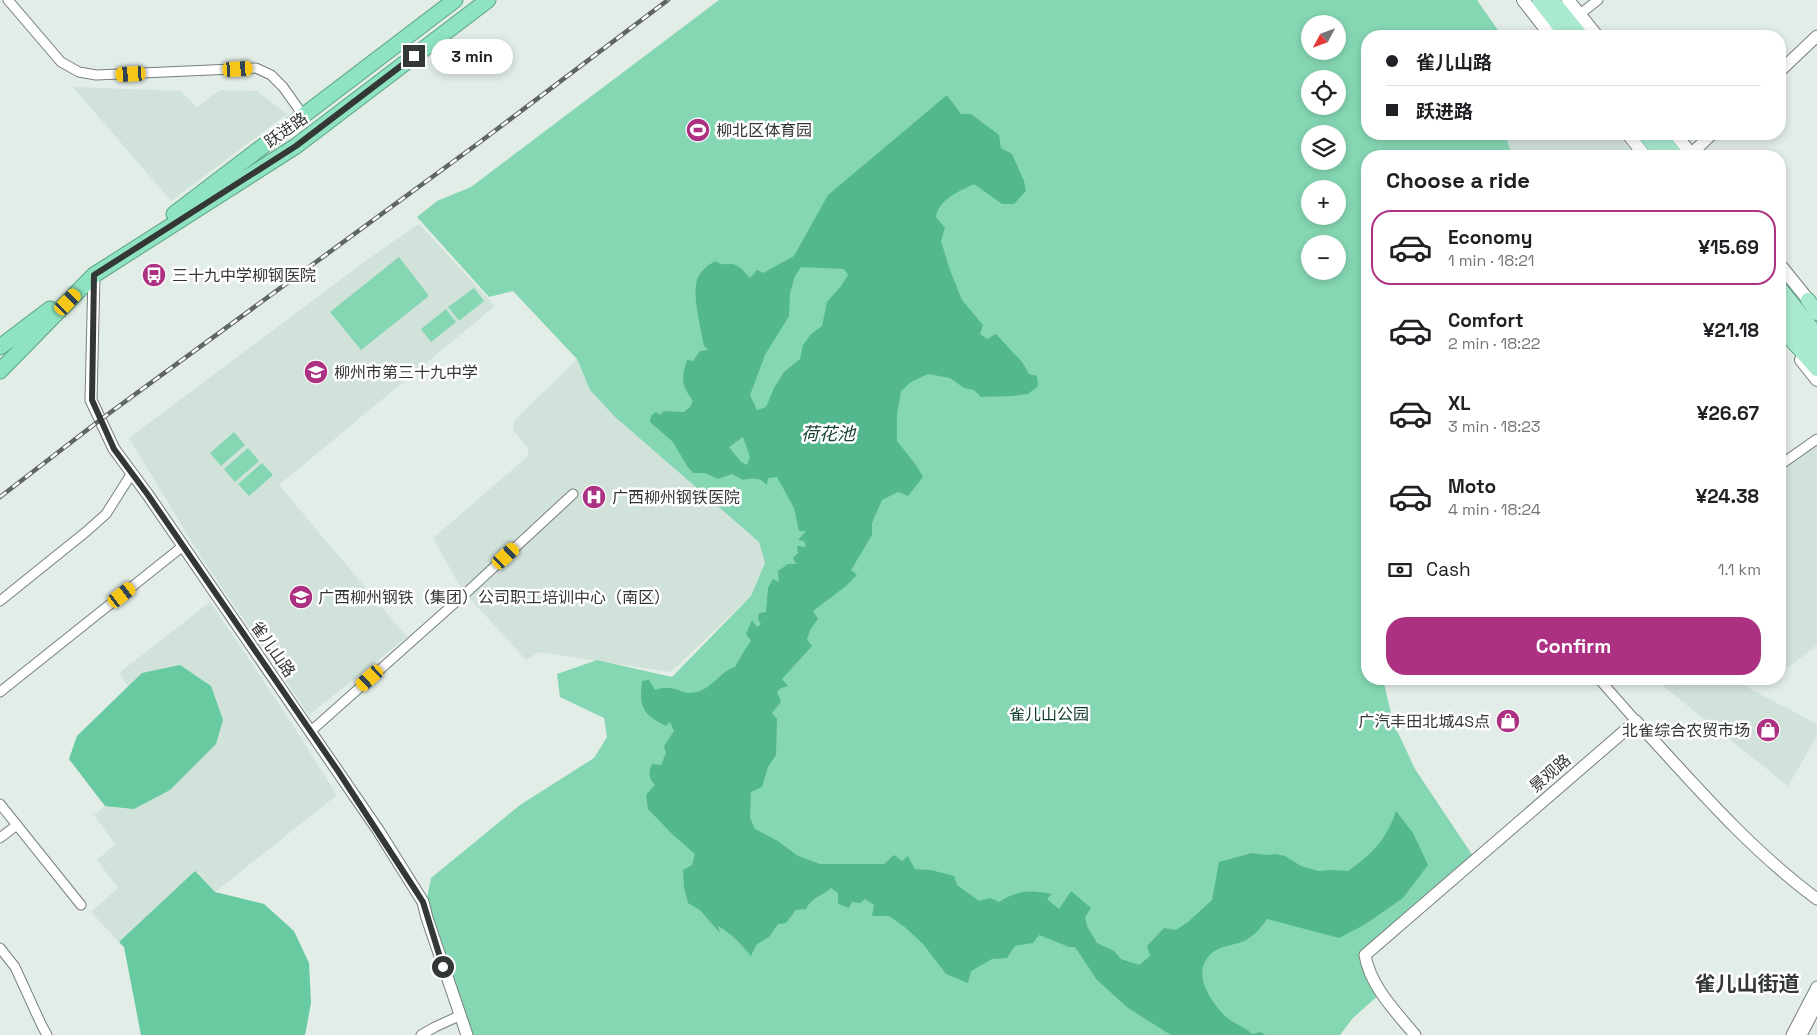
<!DOCTYPE html>
<meta charset="utf-8">
<style>
:root{--surface:#fff;--page:#f2f2f2;--text:#202124;--muted:#757577;--line:#e0e0e0;--accent:#ac3183}
body{margin:0;font-family:"Space Grotesk","Noto Sans SC",sans-serif;background:var(--page);color:var(--text);height:100vh;display:flex;flex-direction:column;font-size:19px;white-space:nowrap}
*{box-sizing:border-box;margin:0}
p{font-size:16px;color:var(--muted)}
.icon{flex:none;width:28px;height:28px;fill:none;stroke:currentColor;stroke-width:2;stroke-linecap:round;stroke-linejoin:round}
.map{position:relative;flex:1;overflow:hidden}
.panel{position:absolute;left:1361px;top:150px;width:425px;height:535px;display:flex;flex-direction:column;background:var(--surface);border-radius:20px;box-shadow:0 2px 8px #0003}
.panel>*{flex:none}
.guide{position:absolute;left:1361px;top:30px;width:425px;height:110px;border-radius:20px;box-shadow:0 2px 8px #0003;display:grid;align-content:center;height:110px;padding:0 25px;background:var(--surface)}
.needle{width:32px;rotate:229deg}
.tools{position:absolute;left:1301px;top:15px;display:grid;gap:10px}
.tools a{display:grid;place-items:center;width:45px;height:45px;border-radius:50%;background:var(--surface);box-shadow:0 2px 8px #0003;font-size:25px}
.end{position:absolute;width:22px;height:22px;margin:-11px;border:6px solid #333735;background:#fff;box-shadow:0 0 0 2px #fff}
.from{border-radius:50%}
.bubble{position:absolute;height:35px;border-radius:18px;background:var(--surface);box-shadow:0 2px 8px #0003;font-size:16px;font-weight:700;line-height:35px;text-align:center}
.car{position:absolute;width:15px;height:30px;margin:-15px -8px;border-radius:6px;box-shadow:0 0 4px 1px #0007;background:linear-gradient(#f5c518 24%,#345 0 40%,#f5c518 0 76%,#345 0 86%,#f5c518 0)}
.guide b{display:flex;align-items:center;gap:18px;height:48px;font-size:19px}
.guide b+b{border-top:1px solid var(--line)}
.guide i{width:12px;height:12px;background:var(--text)}
ul{padding:0;list-style:none}
li{display:flex;align-items:center;gap:15px;height:75px;margin:0 10px 8px;padding:0 15px;border:2px solid transparent;border-radius:20px}
li div{flex:1}
li b{display:block;font-size:19px}
li em{font-style:normal;font-weight:700}
li.active{border-color:var(--accent)}
li>.icon{width:45px;height:45px;stroke-width:1.5}
h2{padding:0 25px;font-size:22px;line-height:60px}
.pay{display:flex;align-items:center;gap:12px;height:55px;padding:0 25px;font-size:19px}
.pay p{margin-inline-start:auto}
.action{display:flex;gap:10px;margin-top:auto;padding:10px 25px}
.action a{flex:1;height:58px;border-radius:20px;background:var(--accent);color:#fff;font-size:20px;font-weight:700;line-height:58px;text-align:center}
.map>svg:first-child{display:block}
.built{fill:#d1e2da}
.green{fill:#85d7b3;fill-rule:evenodd}
.forest{fill:#67caa0}
.water{fill:#54b88f;fill-rule:evenodd}
.lines{fill:none;stroke-linecap:round;stroke-linejoin:round}
.minor-casing{stroke:#77807b;stroke-width:11}
.tertiary-casing{stroke:#77807b;stroke-width:13}
.secondary-casing{stroke:#77807b;stroke-width:14}
.primary-casing{stroke:#5ca385;stroke-width:16}
.trunk-casing{stroke:#5ca385;stroke-width:17}
.minor{stroke:#fff;stroke-width:9}
.tertiary{stroke:#fff;stroke-width:11}
.secondary{stroke:#fff;stroke-width:12}
.primary{stroke:#aaebd0;stroke-width:14}
.trunk{stroke:#8ee4c0;stroke-width:15}
.rail-casing{stroke:#5f6562;stroke-width:4.5}
.rail{stroke:#fff;stroke-width:2.5;stroke-dasharray:8;stroke-linecap:butt}
.route{stroke:#333735;stroke-width:6}
.labels{text-anchor:middle;dominant-baseline:central;stroke-width:5;stroke-linejoin:round;paint-order:stroke}
.street-label{font-size:16px;fill:#333735;stroke:#fff}
.poi-label{font-size:16px;fill:#333735;stroke:#fff;text-anchor:start}
.park-label{font-size:16px;fill:#0d3a29;stroke:#fff}
.water-label{font-size:18px;font-style:italic;fill:#1a4534;stroke:#fff}
.district-label{font-size:21px;font-weight:bold;fill:#333735;stroke:#fff}
</style>
<div class="map">
<svg width="1817" height="1035" viewBox="0 0 1817 1035">
<rect width="100%" height="100%" fill="#e3ede7"/>
<g class="built">
<path d="M73,87L181,91L197,107L220,90L257,91L287,114L171,201Z"/>
<path d="M1505,134H1617L1635,156H1512Z"/>
<path d="M419,224L495,306L279,485L407,637L309,715L201,557L129,438L368,259Z"/>
<path d="M577,359L590,390L614,416L759,542L765,563L751,596L671,672L539,652L526,660L462,590L433,538L528,456V448L513,430L514,421Z"/>
<path d="M1817,442V645L1780,674V467Z"/>
<path d="M210,602L287,716L337,795L215,892L195,872L119,942L91,912L118,888L97,860L115,844L94,815L105,806L69,759L77,736L128,686L119,673Z"/>
<path d="M1654,679H1738L1752,690L1817,724V736L1788,786Z"/>
</g>
<g class="green">
<path d="M719,0H1477L1502,36H1368V134H1505L1512,156H1368V679H1383L1393,722L1415,769L1475,859L1365,955L1382,992L1353,1018L1340,1035H470L426,903L431,878L520,805L594,758L607,737L604,718L560,697L557,674L597,660L672,677L751,596L765,563L759,542L614,416L590,390L577,359L513,291L489,297L417,217L437,201L471,187ZM1310,24H1338V51H1310ZM1310,79H1338V106H1310ZM1310,134H1338V161H1310ZM1310,189H1338V216H1310ZM1310,244H1338V271H1310Z"/>
<path d="M399,257L429,296L361,350L330,312Z"/>
<path d="M474,288L484,301L459,321L448,307Z"/>
<path d="M446,309L456,322L431,342L421,329Z"/>
<path d="M234,432L245,445L221,466L210,453Z"/>
<path d="M248,448L259,461L235,482L224,469Z"/>
<path d="M262,463L273,475L249,496L238,484Z"/>
</g>
<g class="forest">
<path d="M180,665L211,686L223,720L216,744L170,790L134,809L105,806L69,759L77,736L142,673Z"/>
<path d="M195,871L215,892L264,904L294,931L309,963L311,1003L305,1035H141L124,947L119,942Z"/>
</g>
<path class="water" d="M947,95L961,114H971L999,135L1001,148L1012,154L1024,181L1026,191L1014,204H1002L974,184C958,192 939,199 936,217L945,228L941,241L950,270L962,300L983,325L980,334L987,339L996,334L1022,362L1029,374L1037,376L1038,386L1028,394L1013,396L981,397L974,390L964,388L950,378L928,374L911,382L901,391L897,415V441L916,465L923,477L908,496L898,492L882,500L872,523V535L851,570L857,575L846,586L813,611L818,619L810,630L807,640L812,646L782,679L788,686L781,688L777,692L781,702L772,713L777,719L776,755L768,767L762,787L751,792L750,818L755,829L778,841L798,856L820,864H884L894,855L902,861L908,856L915,869L931,870L954,876L957,885L979,901L990,898L999,902C1017,890 1031,890 1052,894L1047,899L1059,909L1071,891L1091,908L1085,917L1087,926L1097,943L1114,951L1121,959L1139,965L1150,956L1147,946L1164,928L1176,930L1188,922L1212,900L1219,862L1252,853L1266,855L1276,854L1285,856L1301,866L1318,871L1332,870L1348,871C1373,853 1386,840 1396,811L1413,833L1428,865L1403,898L1364,925L1339,938L1267,919C1261,928 1252,938 1242,942C1233,945 1221,946 1213,952C1190,971 1209,999 1224,1015C1233,1024 1244,1026 1252,1034L1261,1032L1265,1035H1171L1128,1008L1097,980L1075,947H1069L1039,935L1033,943L1015,946L1007,958L992,959L971,971L968,983L946,974L923,944L906,928L889,916H872L874,905L865,899L860,903L852,902L849,908L838,904V893L831,888C821,897 813,896 806,909L796,910L786,923L778,924L769,937L756,945L751,956C741,944 732,934 718,926L720,933L700,910L688,903L684,887L683,870L692,865L695,854L673,835L648,809L646,795L655,785C649,779 648,773 652,764L661,765L666,753L664,746L674,731L670,722L666,726C642,714 639,707 642,681L649,680L655,690C663,687 669,687 678,690C681,691 685,693 689,693C711,693 719,671 735,667L744,651L751,641L746,634L752,620L757,627L761,624L758,619L759,613L766,612L768,588L773,579L779,582L778,571L788,564H796L793,558L798,553L797,546L806,547L804,541L798,540L806,531H799L794,508L777,477L768,478L767,485C759,477 754,478 743,480L732,474L718,479L705,473H693L687,466L673,442L650,422L651,416L656,412L660,415L664,411L684,412L690,407L693,401C681,385 681,379 687,360L693,361L700,351L708,350L704,346C701,329 692,296 697,280C700,271 707,266 715,261C726,267 723,263 732,264C740,265 745,273 750,278L757,270L763,273L794,256L828,195ZM801,267L844,269L848,275L841,286L827,302L822,326L811,334L803,345L800,359L784,372L774,388L766,407L757,410L750,395L765,355L789,316L790,293L795,276ZM743,437L750,457L747,465L741,462L729,447Z"/>
<g class="lines">
<g class="minor-casing">
<g id="minor">
<path d="M8,0L61,62L79,72L96,75L256,68L271,75L283,87L303,115"/>
<path d="M1580,14L1598,0"/>
<path d="M1780,465L1817,439"/>
<path d="M0,601L87,531L106,514L132,473"/>
<path d="M1599,679L1636,721"/>
<path d="M0,692L183,546"/>
<path d="M311,731L466,593L573,494"/>
<path d="M0,804L81,905"/>
<path d="M0,838L17,825"/>
<path d="M0,948L15,967L42,1026L47,1035"/>
<path d="M421,1035L435,1027L459,1016"/>
</g>
</g>
<g class="tertiary-casing">
<g id="tertiary">
<path d="M1780,71L1817,36"/>
<path d="M1691,154L1712,134"/>
<path d="M94,275L91,400L114,449L148,495L378,830L423,902L427,918L467,1035"/>
<path d="M1415,1035C1396,1012 1370,986 1365,955L1636,721C1693,783 1749,849 1817,899"/>
<path d="M1792,1035L1817,987"/>
<path d="M1801,1035L1817,1004"/>
</g>
</g>
<g class="secondary-casing">
<g id="secondary">
<path d="M1523,0L1551,36"/>
<path d="M1568,0L1597,36"/>
<path d="M1628,134L1645,156"/>
<path d="M1675,134L1693,156"/>
<path d="M1780,265L1814,307"/>
<path d="M1801,360L1817,380"/>
</g>
</g>
<g class="primary-casing">
<g id="primary">
<path d="M1539,0L1567,36"/>
<path d="M1552,0L1581,36"/>
<path d="M1645,134L1662,156"/>
<path d="M1658,134L1676,156"/>
<path d="M1780,288L1817,335"/>
<path d="M1808,300L1817,313"/>
<path d="M1780,306L1817,353"/>
<path d="M1780,327L1817,369"/>
</g>
</g>
<g class="trunk-casing">
<g id="trunk">
<path d="M174,214L455,0"/>
<path d="M0,347L50,309"/>
<path d="M0,371L94,275L296,146L488,0"/>
</g>
</g>
<use href="#minor" class="minor"/>
<use href="#tertiary" class="tertiary"/>
<use href="#secondary" class="secondary"/>
<use href="#primary" class="primary"/>
<use href="#trunk" class="trunk"/>
<g class="rail-casing">
<path id="rail" d="M0,497L100,420L480,142L668,0"/>
</g>
<use href="#rail" class="rail"/>
</g>
<g class="lines">
<path class="route" d="M414,56L296,146L94,275L92,400L114,449L148,495L338,771L414,888L423,902L443,967"/>
</g>
<defs>
<g id="stadium-disc" transform="scale(1.25)"><circle r="9.5" fill="#ac3183" stroke="#fff"/><path d="M0-5a6.5 5 0 1 0 0 10a6.5 5 0 1 0 0-10ZM-3.5-1.8h7v3.6h-7Z" fill="#fff"/></g>
<g id="bus-disc" transform="scale(1.25)"><circle r="9.5" fill="#ac3183" stroke="#fff"/><path d="M-5-6H5V4H4V6H2V4H-2V6H-4V4H-5ZM-3.5-4V0h7V-4ZM-3.5 1.2v1.5H-2V1.2ZM2 1.2v1.5H3.5V1.2Z" fill="#fff"/></g>
<g id="school-disc" transform="scale(1.25)"><circle r="9.5" fill="#ac3183" stroke="#fff"/><path d="M0-5L7-2L0 1L-7-2ZM-4 1L0 2.5L4 1V4Q0 6-4 4Z" fill="#fff"/></g>
<g id="hospital-disc" transform="scale(1.25)"><circle r="9.5" fill="#ac3183" stroke="#fff"/><path d="M-5-5h3v3.5h4V-5h3V5h-3V1.5h-4V5h-3Z" fill="#fff"/></g>
<g id="shop-disc" transform="scale(1.25)"><circle r="9.5" fill="#ac3183" stroke="#fff"/><path d="M-5-2.5h2.3a2.7 3.5 0 0 1 5.4 0H5L5.5 6h-11ZM-1.5-2.5h3a1.5 2.3 0 0 0-3 0Z" fill="#fff"/></g>
</defs>
<g fill-rule="evenodd">
<use href="#stadium-disc" x="698" y="130"/>
<use href="#bus-disc" x="154" y="275"/>
<use href="#school-disc" x="316" y="372"/>
<use href="#hospital-disc" x="594" y="497"/>
<use href="#school-disc" x="301" y="597"/>
<use href="#shop-disc" x="1508" y="721"/>
<use href="#shop-disc" x="1768" y="730"/>
</g>
<g class="labels">
<g class="street-label">
<text transform="translate(286 130) rotate(-35)">跃进路</text>
<text transform="translate(273 649) rotate(55)">雀儿山路</text>
<text transform="translate(1550 773) rotate(-41)">景观路</text>
</g>
<g class="poi-label">
<text x="716" y="130">柳北区体育园</text>
<text x="172" y="275">三十九中学柳钢医院</text>
<text x="334" y="372">柳州市第三十九中学</text>
<text x="612" y="497">广西柳州钢铁医院</text>
<text x="318" y="597">广西柳州钢铁（集团）公司职工培训中心（南区）</text>
<text x="1490" y="721" text-anchor="end">广汽丰田北城4S点</text>
<text x="1750" y="730" text-anchor="end">北雀综合农贸市场</text>
</g>
<g class="park-label">
<text x="1049" y="714">雀儿山公园</text>
</g>
<g class="water-label">
<text x="828" y="433">荷花池</text>
</g>
<g class="district-label">
<text x="1747" y="983">雀儿山街道</text>
</g>
</g>
</svg>
<div class="tools">
<a><svg class="needle" viewBox="-14 -14 28 28"><path d="M0-13l5 13h-10z" fill="#e53935"/><path d="M0 13l5-13h-10z" fill="#757577"/></svg></a>
<a><svg class="icon" aria-label="locate" viewBox="0 0 24 24"><circle cx="12" cy="12" r="6"/><path d="M12 2v4M12 18v4M2 12h4M18 12h4"/></svg></a>
<a><svg class="icon" aria-label="layers" viewBox="0 0 24 24"><path d="M12 4l9 5-9 5-9-5zM3 14l9 5 9-5"/></svg></a>
<a>+</a>
<a>−</a>
</div>
<i class="end from" style="left:443px;top:967px"></i>
<i class="end" style="left:414px;top:56px"></i>
<div class="bubble" style="left:431px;top:39px;width:82px">3 min</div>
<i class="car" style="left:238px;top:69px;rotate:87deg"></i>
<i class="car" style="left:131px;top:74px;rotate:267deg"></i>
<i class="car" style="left:68px;top:302px;rotate:44deg"></i>
<i class="car" style="left:506px;top:556px;rotate:47deg"></i>
<i class="car" style="left:122px;top:595px;rotate:52deg"></i>
<i class="car" style="left:370px;top:678px;rotate:228deg"></i>
<div class="guide">
<b><i class="from"></i>雀儿山路</b>
<b><i></i>跃进路</b>
</div>
<section class="panel">
<h2>Choose a ride</h2>
<ul>
<li class="active"><svg class="icon" aria-label="car" viewBox="0 0 24 24"><path d="M5 17H2v-5l4-1 3-4h7l3 4 3 1v5h-3M9 17h6M6 11h13"/><circle cx="7" cy="17" r="2"/><circle cx="17" cy="17" r="2"/></svg><div><b>Economy</b><p>1 min · 18:21</p></div><em>¥15.69</em></li>
<li><svg class="icon" aria-label="car" viewBox="0 0 24 24"><path d="M5 17H2v-5l4-1 3-4h7l3 4 3 1v5h-3M9 17h6M6 11h13"/><circle cx="7" cy="17" r="2"/><circle cx="17" cy="17" r="2"/></svg><div><b>Comfort</b><p>2 min · 18:22</p></div><em>¥21.18</em></li>
<li><svg class="icon" aria-label="car" viewBox="0 0 24 24"><path d="M5 17H2v-5l4-1 3-4h7l3 4 3 1v5h-3M9 17h6M6 11h13"/><circle cx="7" cy="17" r="2"/><circle cx="17" cy="17" r="2"/></svg><div><b>XL</b><p>3 min · 18:23</p></div><em>¥26.67</em></li>
<li><svg class="icon" aria-label="car" viewBox="0 0 24 24"><path d="M5 17H2v-5l4-1 3-4h7l3 4 3 1v5h-3M9 17h6M6 11h13"/><circle cx="7" cy="17" r="2"/><circle cx="17" cy="17" r="2"/></svg><div><b>Moto</b><p>4 min · 18:24</p></div><em>¥24.38</em></li>
</ul>
<div class="pay"><svg class="icon" aria-label="cash" viewBox="0 0 24 24"><path d="M3 7h18v10H3z"/><circle cx="12" cy="12" r="2"/></svg>Cash<p>1.1 km</p></div>
<div class="action"><a>Confirm</a></div>
</section>
</div>
